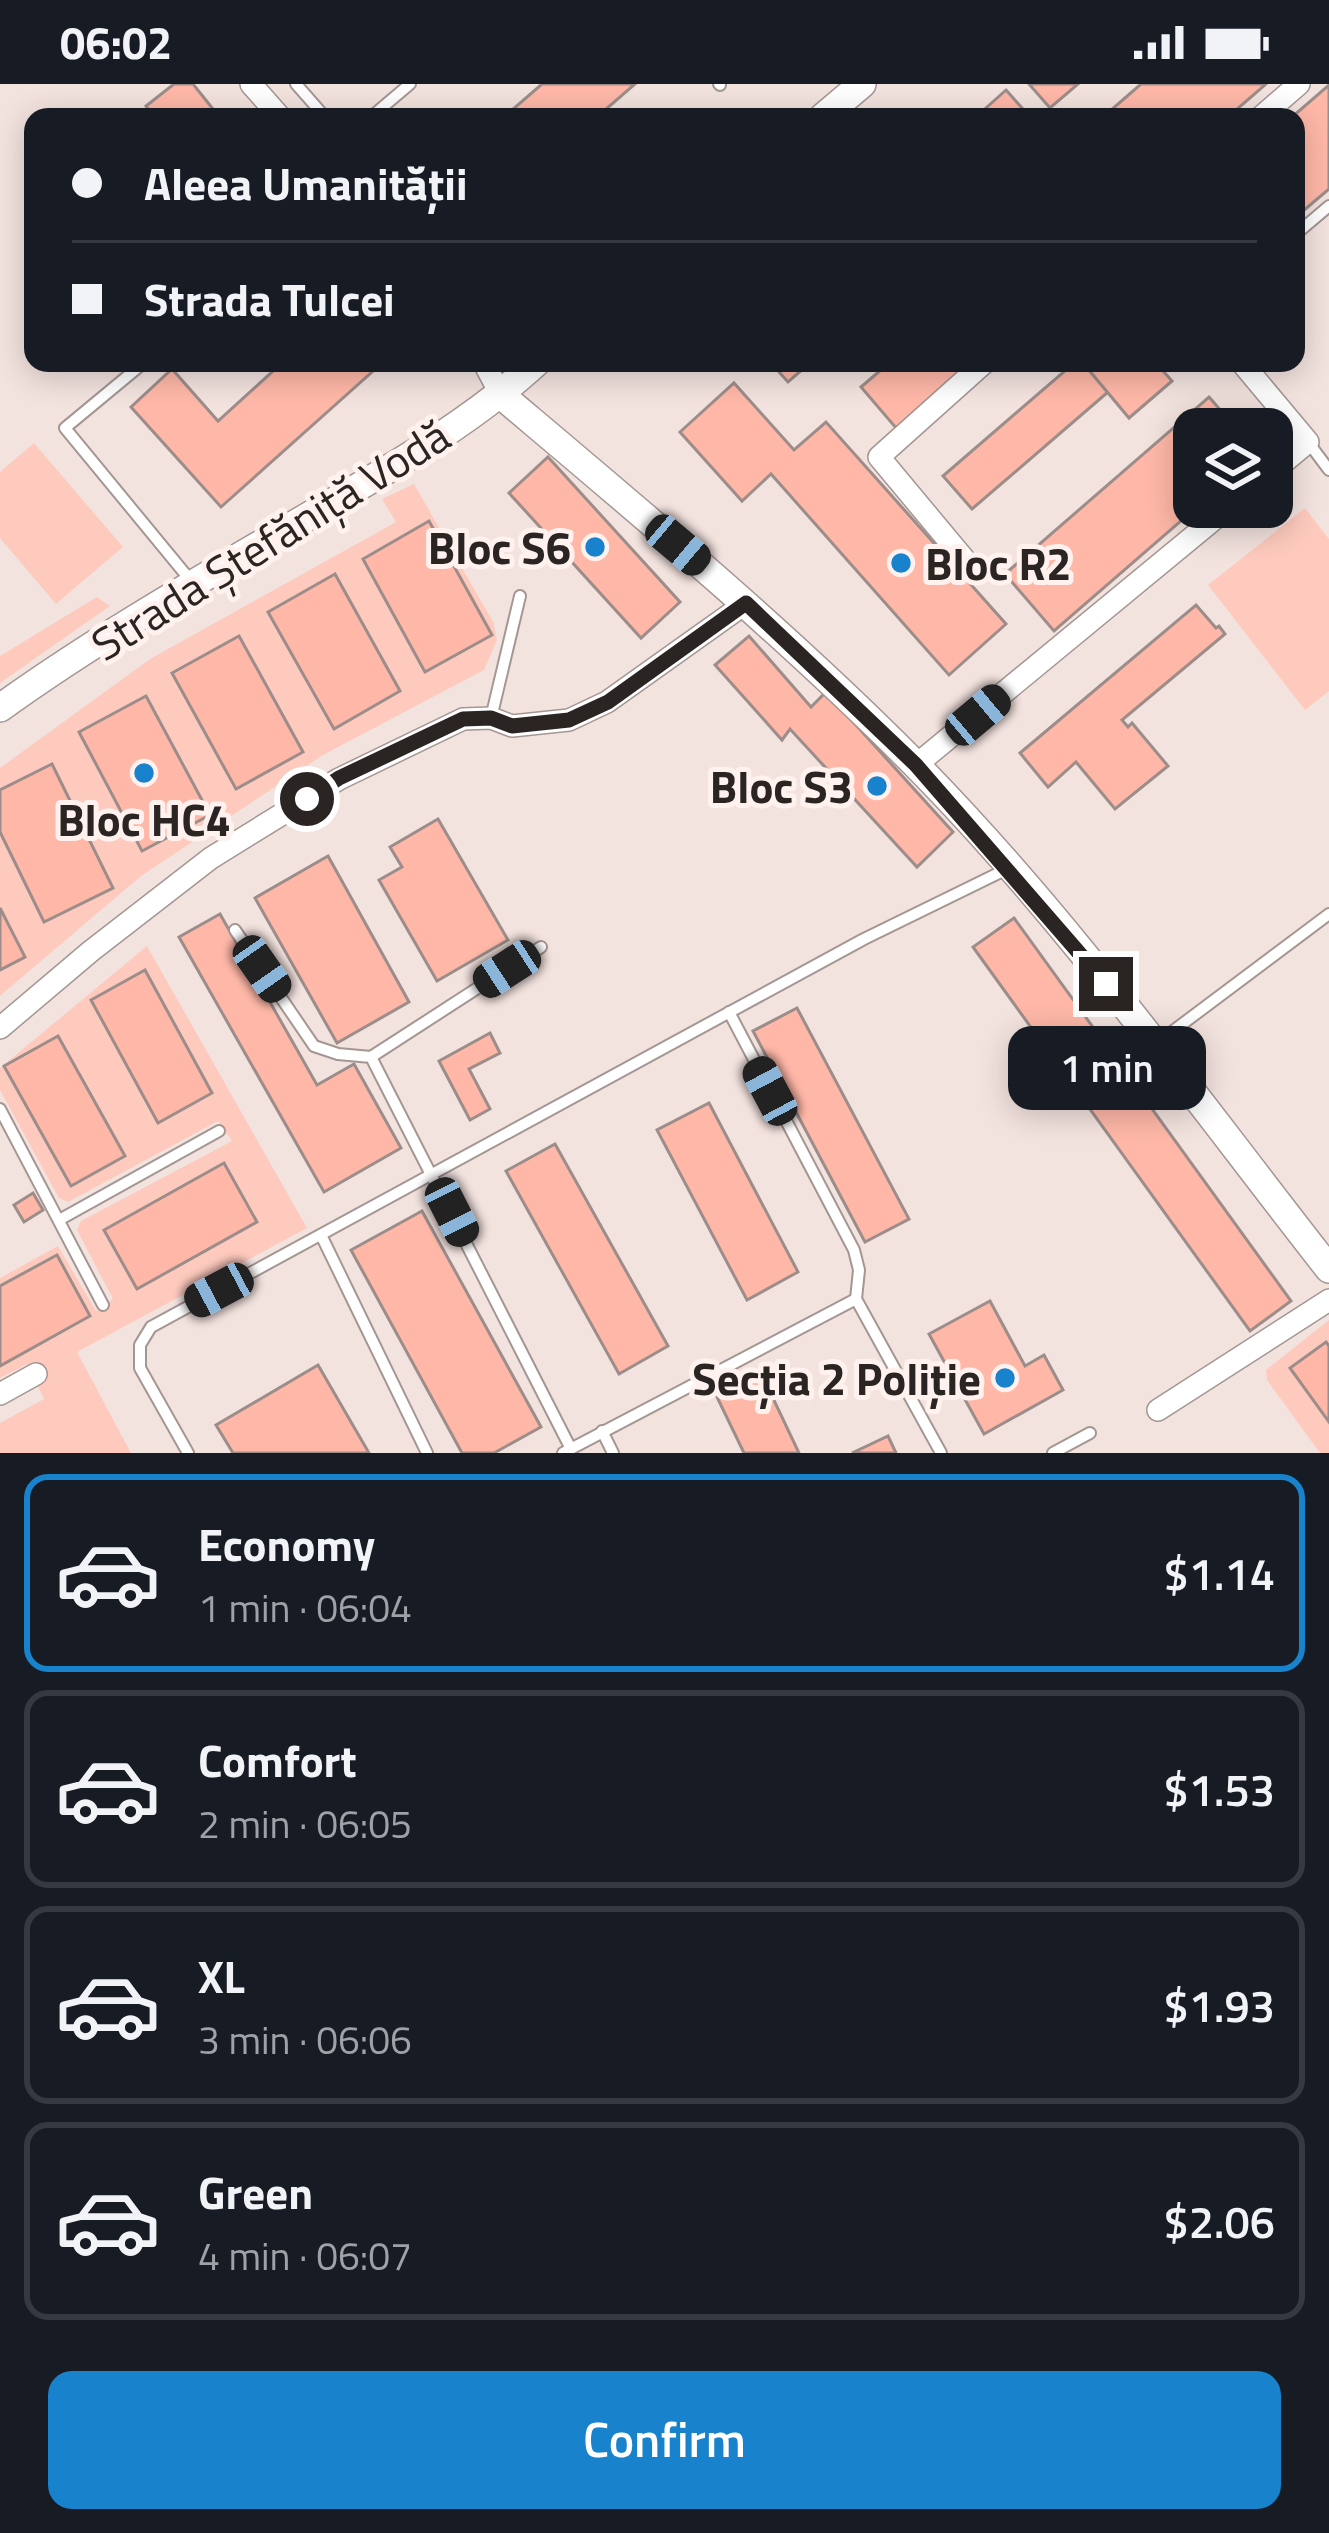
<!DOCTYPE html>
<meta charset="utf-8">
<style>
:root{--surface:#171b24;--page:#20242c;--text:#f1f3f6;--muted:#9ea1a6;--line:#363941;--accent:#1982cc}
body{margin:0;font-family:"Titillium Web",sans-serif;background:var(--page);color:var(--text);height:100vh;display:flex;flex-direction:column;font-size:45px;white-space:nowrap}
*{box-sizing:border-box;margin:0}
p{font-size:39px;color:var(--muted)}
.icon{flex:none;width:66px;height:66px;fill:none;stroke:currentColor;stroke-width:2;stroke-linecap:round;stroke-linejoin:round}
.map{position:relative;height:1369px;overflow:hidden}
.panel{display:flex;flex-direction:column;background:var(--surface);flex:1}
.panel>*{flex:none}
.top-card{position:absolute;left:24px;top:24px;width:1281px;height:264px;border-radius:24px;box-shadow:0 6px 30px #0003;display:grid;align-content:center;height:264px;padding:0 48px;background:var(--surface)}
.tools{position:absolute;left:1173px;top:324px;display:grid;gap:24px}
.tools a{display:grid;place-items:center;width:120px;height:120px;border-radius:24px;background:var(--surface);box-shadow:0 6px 30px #0003;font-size:60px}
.end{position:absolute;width:54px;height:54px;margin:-27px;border:15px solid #2a2523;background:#fff;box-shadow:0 0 0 6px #fff}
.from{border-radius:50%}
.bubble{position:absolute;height:84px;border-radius:24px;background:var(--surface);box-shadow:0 6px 30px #0003;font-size:39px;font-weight:600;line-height:84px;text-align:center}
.car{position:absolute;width:36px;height:72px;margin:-36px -18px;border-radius:15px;box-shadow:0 0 9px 3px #0007;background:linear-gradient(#222 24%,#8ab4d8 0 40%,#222 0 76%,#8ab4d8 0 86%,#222 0)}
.top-card b{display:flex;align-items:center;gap:42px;height:114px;font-size:45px}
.top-card b+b{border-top:3px solid var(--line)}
.top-card i{width:30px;height:30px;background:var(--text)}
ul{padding:21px 0 0;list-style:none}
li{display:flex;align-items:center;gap:36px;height:198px;margin:0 24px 18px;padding:0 24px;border:6px solid var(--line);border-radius:24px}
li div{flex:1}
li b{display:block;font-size:45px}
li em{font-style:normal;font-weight:600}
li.selected{border-color:var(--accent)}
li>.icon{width:108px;height:108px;stroke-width:1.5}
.cta{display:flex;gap:24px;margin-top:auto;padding:24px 48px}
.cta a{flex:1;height:138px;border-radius:24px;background:var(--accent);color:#fff;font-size:48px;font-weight:600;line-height:138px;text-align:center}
.status{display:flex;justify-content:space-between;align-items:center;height:84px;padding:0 60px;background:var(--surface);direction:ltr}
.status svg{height:33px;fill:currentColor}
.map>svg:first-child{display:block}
.green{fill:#fecabe;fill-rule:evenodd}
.building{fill:#ffb8a8;stroke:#9c8d8a;stroke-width:3}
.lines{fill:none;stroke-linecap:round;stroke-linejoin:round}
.service-casing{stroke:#a49693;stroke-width:14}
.minor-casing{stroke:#a49693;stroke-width:24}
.tertiary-casing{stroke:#a49693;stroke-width:30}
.service{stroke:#fff;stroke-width:10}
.minor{stroke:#fff;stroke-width:21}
.tertiary{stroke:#fff;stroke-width:27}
.route{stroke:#2a2523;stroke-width:15}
.poi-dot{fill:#1982cc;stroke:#fef1ee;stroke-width:4.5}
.labels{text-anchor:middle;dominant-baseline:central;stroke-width:10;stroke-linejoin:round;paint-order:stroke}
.street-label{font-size:45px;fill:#2a2523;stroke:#fef1ee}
.poi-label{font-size:45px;font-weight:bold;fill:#2a2523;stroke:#fef1ee;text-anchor:end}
</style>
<div class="status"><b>06:02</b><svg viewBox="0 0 49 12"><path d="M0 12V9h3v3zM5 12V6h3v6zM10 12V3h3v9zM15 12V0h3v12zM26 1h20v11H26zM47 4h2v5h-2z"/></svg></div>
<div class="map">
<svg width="1329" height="1369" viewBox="0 0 1329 1369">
<rect width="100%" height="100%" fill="#f3e3df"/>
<g class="green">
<path d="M34,359L123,463L56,520L0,454V388Z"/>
<path d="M414,400L493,538L497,556L484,586L323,671L141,792L0,912V886L25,872L0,824V748L45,838L112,804L0,706V684L150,575L396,438L382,415ZM429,438L425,587L363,475ZM335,491L400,607L334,645L269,528ZM239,553L303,667L302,668L173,589ZM146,612L210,730L143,767L79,648Z"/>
<path d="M1305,424L1329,455V607L1305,626L1208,501Z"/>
<path d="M97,513L110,522L0,599V572Z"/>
<path d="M147,862L307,1144L77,1268L131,1369H0V1339L44,1315L27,1280L0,1294V1282L90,1232L57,1171L0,1202V1194L58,1162L96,1227L113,1215L77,1146L81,1137L232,1057L218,1037L68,1118L59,1114L0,1006V984ZM144,887L212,1009L159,1039L91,917ZM5,982L124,1072V1073L70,1102ZM225,1079L256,1138L136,1204L105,1146Z"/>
<path d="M1329,1236V1262L1326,1258L1290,1284L1329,1338V1369H1320L1267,1296L1266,1286Z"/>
</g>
<g class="building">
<path d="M174,0H193L217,30L213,33H155L146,22Z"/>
<path d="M542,0H635L597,33H504Z"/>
<path d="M1029,0H1078L1050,24Z"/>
<path d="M1141,0H1266L1228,33H1103Z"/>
<path d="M1329,1V105L1296,133V33H1292Z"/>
<path d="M1006,6L1030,33H976Z"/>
<path d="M282,279H382L221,423L131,323L172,285L218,337Z"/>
<path d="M771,279H810L788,298Z"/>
<path d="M889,279H971L896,344L861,303Z"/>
<path d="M1074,279H1083L1108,308L972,425L943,392Z"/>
<path d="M1083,279H1156L1172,297L1129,334Z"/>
<path d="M734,299L794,366L826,338L1006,540L949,591L771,390L742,417L680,348Z"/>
<path d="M1209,313L1237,345H1194L1197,423L1054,547L1005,490Z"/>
<path d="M548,373L680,518L641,554L509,409Z"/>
<path d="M429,437L492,551L425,588L363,475Z"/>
<path d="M335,490L400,607L334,645L268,528Z"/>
<path d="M1196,521L1216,544L1219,542L1225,550L1122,636L1128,643L1132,639L1168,682L1115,725L1076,678L1048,703L1020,669Z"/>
<path d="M239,552L303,668L236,705L172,589Z"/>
<path d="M749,552L811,623L826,608L953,748L917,783L790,645L782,656L715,581Z"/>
<path d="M146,612L210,731L142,767L79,648Z"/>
<path d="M52,680L113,804L44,838L0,748V706Z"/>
<path d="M438,735L508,856L437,897L379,796L402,783L390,763Z"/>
<path d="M328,772L409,918L337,959L255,814Z"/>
<path d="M0,824L25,873L0,886Z"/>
<path d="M220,830L317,1001L354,980L401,1064L324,1108L179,853Z"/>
<path d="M1014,834L1291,1217L1250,1247L973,863Z"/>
<path d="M145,886L212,1009L158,1039L91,916Z"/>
<path d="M797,924L909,1135L865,1158L753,947Z"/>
<path d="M490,949L500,969L469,985L490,1025L470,1036L439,977Z"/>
<path d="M58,952L125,1072L71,1102L4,982Z"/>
<path d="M709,1019L798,1188L747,1216L657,1046Z"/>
<path d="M555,1060L668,1262L619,1290L506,1087Z"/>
<path d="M224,1079L257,1138L137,1205L104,1146Z"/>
<path d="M33,1109L43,1126L24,1138L14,1121Z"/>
<path d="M422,1127L541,1343L494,1369H462L351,1166Z"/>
<path d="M57,1171L90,1232L0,1282V1202Z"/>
<path d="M990,1217L1025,1282L1044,1271L1063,1306L984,1350L929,1250Z"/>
<path d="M1326,1258L1329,1262V1338L1290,1284Z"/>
<path d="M318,1281L369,1369H233L216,1341Z"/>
<path d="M761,1289L799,1369H744L716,1311Z"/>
<path d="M888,1352L896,1369H852Z"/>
</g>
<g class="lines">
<g class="service-casing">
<g id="service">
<path d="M296,0L325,33"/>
<path d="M719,0L720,1"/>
<path d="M371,33L410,0"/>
<path d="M1296,150L1329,122"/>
<path d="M141,281L65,344L191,497"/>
<path d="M1308,358L1329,386"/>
<path d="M491,634L520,512"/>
<path d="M235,846L314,962L338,970L371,973L571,1365"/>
<path d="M729,928L854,1166L859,1186L856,1215L941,1369"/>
<path d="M1157,959L1329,830"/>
<path d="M371,973L541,863"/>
<path d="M0,1025L103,1221"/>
<path d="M59,1136L219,1047"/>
<path d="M321,1151L427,1369"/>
<path d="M602,1347L613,1369"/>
<path d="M188,1369L140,1284V1261L151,1243L864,855L1007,785"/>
<path d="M563,1369L856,1215"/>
<path d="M1053,1369L1090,1349"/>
</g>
</g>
<g class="minor-casing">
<g id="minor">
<path d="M251,0L280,33"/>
<path d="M1261,33L1299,0"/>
<path d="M484,279L501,311"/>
<path d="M1242,279L1308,358L1272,388"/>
<path d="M964,475L879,373L984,279"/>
<path d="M916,681L1229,423"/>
<path d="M0,944L91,867L211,774L339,695L463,635L491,634L512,642L569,636L607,618L746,519"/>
<path d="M0,1310L36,1290"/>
<path d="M1158,1326L1329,1216"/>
</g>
</g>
<g class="tertiary-casing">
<g id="tertiary">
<path d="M823,33L862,0"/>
<path d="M501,311C642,430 784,548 914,679C1067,834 1195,1014 1329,1185"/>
<path d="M0,624C100,552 208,491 314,429C391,384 470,339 536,279"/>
</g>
</g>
<use href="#service" class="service"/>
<use href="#minor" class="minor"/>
<use href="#tertiary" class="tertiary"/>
</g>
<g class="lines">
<path class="route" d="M307,715L339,694L463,635L491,634L512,642L569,636L608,618L746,519L916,681L1106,900"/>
</g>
<g class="poi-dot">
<circle cx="595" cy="463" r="12"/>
<circle cx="901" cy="479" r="12"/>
<circle cx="144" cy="689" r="12"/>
<circle cx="877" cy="702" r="12"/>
<circle cx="1005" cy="1294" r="12"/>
</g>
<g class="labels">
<g class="street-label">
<text transform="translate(270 455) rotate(-32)">Strada Ștefăniță Vodă</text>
</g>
<g class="poi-label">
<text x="571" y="463">Bloc S6</text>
<text x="925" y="479" text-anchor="start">Bloc R2</text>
<text x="853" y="702">Bloc S3</text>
<text x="144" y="735" text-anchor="middle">Bloc HC4</text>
<text x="981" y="1294">Secția 2 Poliție</text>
</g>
</g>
</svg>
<div class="tools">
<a><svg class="icon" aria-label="layers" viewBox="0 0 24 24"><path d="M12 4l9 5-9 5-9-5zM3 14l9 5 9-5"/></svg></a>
</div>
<i class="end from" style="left:307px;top:715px"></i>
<i class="end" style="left:1106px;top:900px"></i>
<div class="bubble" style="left:1008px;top:942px;width:198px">1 min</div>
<i class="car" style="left:678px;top:461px;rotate:130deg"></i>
<i class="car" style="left:978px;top:631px;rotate:50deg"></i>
<i class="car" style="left:262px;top:885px;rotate:145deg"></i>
<i class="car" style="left:507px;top:885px;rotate:237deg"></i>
<i class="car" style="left:770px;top:1007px;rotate:332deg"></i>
<i class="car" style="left:452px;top:1128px;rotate:153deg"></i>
<i class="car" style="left:219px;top:1206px;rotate:242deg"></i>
<div class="top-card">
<b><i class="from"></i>Aleea Umanității</b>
<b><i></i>Strada Tulcei</b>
</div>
</div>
<section class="panel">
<ul>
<li class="selected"><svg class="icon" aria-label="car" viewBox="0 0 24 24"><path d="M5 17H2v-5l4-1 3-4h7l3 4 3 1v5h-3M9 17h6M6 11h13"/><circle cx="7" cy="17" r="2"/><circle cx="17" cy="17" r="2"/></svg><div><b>Economy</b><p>1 min · 06:04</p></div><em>$1.14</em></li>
<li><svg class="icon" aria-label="car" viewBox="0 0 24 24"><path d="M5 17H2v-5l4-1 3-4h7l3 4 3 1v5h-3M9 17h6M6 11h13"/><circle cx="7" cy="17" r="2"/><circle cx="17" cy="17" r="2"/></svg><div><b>Comfort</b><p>2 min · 06:05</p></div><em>$1.53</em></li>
<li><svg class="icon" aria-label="car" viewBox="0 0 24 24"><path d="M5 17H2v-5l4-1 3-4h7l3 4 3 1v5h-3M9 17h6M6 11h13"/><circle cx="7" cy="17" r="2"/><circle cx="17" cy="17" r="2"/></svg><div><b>XL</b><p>3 min · 06:06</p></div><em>$1.93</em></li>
<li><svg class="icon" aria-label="car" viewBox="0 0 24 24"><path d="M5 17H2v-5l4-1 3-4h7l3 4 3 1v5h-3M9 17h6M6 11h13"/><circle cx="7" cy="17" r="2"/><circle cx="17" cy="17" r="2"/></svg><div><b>Green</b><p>4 min · 06:07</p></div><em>$2.06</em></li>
</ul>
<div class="cta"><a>Confirm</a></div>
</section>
